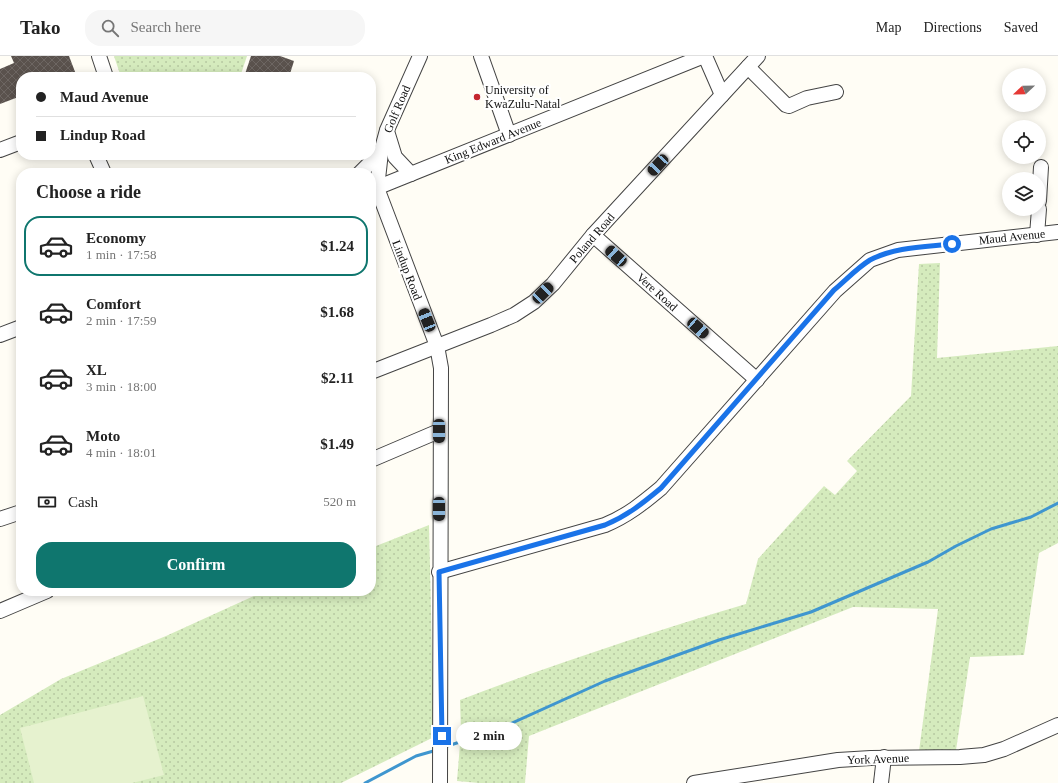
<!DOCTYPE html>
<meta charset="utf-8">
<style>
:root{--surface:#fff;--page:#f6f6f6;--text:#222;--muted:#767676;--line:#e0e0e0;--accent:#0f766e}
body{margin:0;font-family:"Times New Roman",serif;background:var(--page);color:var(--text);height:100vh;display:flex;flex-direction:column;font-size:15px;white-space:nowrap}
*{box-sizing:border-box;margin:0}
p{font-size:13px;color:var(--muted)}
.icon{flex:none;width:22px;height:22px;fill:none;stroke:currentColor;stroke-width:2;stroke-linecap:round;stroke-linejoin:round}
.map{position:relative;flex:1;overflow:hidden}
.panel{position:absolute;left:16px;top:112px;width:360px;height:428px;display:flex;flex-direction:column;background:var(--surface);border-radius:16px;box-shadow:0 2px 10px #0003}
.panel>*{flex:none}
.guide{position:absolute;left:16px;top:16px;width:360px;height:88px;border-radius:16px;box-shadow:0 2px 10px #0003;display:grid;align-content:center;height:88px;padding:0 20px;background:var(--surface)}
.needle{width:26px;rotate:248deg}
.tools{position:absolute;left:1002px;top:12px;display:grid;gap:8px}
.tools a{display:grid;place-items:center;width:44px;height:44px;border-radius:50%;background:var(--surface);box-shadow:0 2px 10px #0003;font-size:20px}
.end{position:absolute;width:18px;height:18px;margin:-9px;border:5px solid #1a73e8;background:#fff;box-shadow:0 0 0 2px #fff}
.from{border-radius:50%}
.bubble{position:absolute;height:28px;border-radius:14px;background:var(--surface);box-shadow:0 2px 10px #0003;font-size:13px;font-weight:600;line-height:28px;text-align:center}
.car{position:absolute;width:12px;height:24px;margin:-12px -6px;border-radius:5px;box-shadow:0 0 3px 1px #0007;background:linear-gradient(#222 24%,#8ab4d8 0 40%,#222 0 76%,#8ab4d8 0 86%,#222 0)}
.guide b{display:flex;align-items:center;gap:14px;height:38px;font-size:15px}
.guide b+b{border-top:1px solid var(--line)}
.guide i{width:10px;height:10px;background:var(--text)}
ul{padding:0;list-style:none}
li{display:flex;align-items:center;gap:12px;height:60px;margin:0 8px 6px;padding:0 12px;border:2px solid transparent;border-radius:16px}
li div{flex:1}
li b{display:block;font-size:15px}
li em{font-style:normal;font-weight:600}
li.active{border-color:var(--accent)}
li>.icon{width:36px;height:36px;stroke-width:1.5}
h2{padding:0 20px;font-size:18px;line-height:48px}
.pay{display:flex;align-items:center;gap:10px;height:44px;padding:0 20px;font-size:15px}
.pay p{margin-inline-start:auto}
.cta{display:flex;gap:8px;margin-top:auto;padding:8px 20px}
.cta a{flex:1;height:46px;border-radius:16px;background:var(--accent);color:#fff;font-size:16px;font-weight:600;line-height:46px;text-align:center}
header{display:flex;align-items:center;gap:24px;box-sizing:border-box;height:56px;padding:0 20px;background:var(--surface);border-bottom:1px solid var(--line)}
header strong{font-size:19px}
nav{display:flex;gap:22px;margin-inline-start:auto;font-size:14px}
.search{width:280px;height:36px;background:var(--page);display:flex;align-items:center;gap:10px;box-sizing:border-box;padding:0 14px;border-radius:16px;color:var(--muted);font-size:15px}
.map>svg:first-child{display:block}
.park{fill:url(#park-dots)}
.pitch{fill:#e6f2cf}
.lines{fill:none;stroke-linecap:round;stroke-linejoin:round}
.stream{stroke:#3f96cf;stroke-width:3}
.building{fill:url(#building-cross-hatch)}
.minor-casing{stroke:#444;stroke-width:16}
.minor{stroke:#fff;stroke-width:14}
.route{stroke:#1a73e8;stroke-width:5}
.poi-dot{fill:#c4262e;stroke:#fff;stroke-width:1.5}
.labels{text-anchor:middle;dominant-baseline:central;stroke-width:4;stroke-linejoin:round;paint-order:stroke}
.poi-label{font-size:12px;fill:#111;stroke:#fff;text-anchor:start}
.street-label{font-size:12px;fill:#111;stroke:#fff}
</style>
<header>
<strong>Tako</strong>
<div class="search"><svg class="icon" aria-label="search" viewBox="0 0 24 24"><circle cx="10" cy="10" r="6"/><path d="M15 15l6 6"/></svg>Search here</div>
<nav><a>Map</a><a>Directions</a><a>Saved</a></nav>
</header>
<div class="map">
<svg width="1058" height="727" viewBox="0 0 1058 727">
<defs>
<pattern id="park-dots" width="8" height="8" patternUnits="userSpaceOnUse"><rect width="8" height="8" fill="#d5ebbd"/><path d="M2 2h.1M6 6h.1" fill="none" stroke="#b6c8a1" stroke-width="1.8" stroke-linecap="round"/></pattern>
<pattern id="building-cross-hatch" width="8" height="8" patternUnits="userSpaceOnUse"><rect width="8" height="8" fill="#5a524d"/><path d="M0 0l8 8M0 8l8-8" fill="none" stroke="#6d6662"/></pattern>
</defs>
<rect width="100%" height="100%" fill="#fffdf5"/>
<g class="park">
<path d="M114,0H247L240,21H121Z"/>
<path d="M940,207L937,302L1058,290V487L1039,497L1024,599L970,601L956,694L919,695L938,553L853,551L529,680L525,727H479L457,725L461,676L460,644C554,608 649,577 746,548L758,503L824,430L835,439L857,415L847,405L911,340L919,208Z"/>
<path d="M429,469L434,681L341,727H0V659L61,623L166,580L265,535H371V492Z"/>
</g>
<path class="pitch" d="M143,640L164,719L132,727H34L20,672Z"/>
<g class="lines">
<g class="stream">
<path d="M444,691L492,676L605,625L719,584L811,556L928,506L956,490L991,473L1031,461L1058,447"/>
<path d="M365,727L416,700L437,694"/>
</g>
</g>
<g class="building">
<path d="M11,0H69L77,21H21V40L0,48V13L14,7Z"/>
<path d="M251,0H280L294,5L289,21H244Z"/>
</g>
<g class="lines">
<g class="minor-casing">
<g id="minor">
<path d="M99,0L106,21"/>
<path d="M420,0L387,74L381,96L377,132L437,290L441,312L440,727"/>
<path d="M481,0L509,79"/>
<path d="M705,0L722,39"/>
<path d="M748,11L786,49L789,50L807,42L836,36"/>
<path d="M387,75L395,101L411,118"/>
<path d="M0,94L21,86"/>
<path d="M96,99L104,117"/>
<path d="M360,117L381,96"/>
<path d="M371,134L704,0"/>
<path d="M1039,145L1041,111"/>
<path d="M593,179L757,324"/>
<path d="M1037,179L1039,153"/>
<path d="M0,279L21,271"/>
<path d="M371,316L491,269L514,259L534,246L553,228L593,179L758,0"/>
<path d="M371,404L439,375"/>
<path d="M0,463L21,456"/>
<path d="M439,516L605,469C627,460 643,447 661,432L835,235L870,204L898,194L1058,176"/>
<path d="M0,555L47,535"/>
<path d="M694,727L838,704L871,702L960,701L984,699L1004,693L1058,669"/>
<path d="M881,727L884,701"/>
</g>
</g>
<use href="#minor" class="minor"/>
</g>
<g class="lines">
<path class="route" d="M442,680L439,516L605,469C627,460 643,447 661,432L834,234C846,224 857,212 870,204C895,191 925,191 952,188"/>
</g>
<circle class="poi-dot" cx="477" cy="41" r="4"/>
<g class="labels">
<g class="poi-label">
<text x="485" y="34">University of<tspan x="485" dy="14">KwaZulu-Natal</tspan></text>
</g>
<g class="street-label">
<text transform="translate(397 53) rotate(-67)">Golf Road</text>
<text transform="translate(493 85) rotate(-22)">King Edward Avenue</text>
<text transform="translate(1012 181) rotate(-6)">Maud Avenue</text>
<text transform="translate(592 182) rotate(-49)">Poland Road</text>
<text transform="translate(407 214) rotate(69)">Lindup Road</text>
<text transform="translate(657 236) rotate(42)">Vere Road</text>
<text transform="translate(878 703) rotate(-2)">York Avenue</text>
</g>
</g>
</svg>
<div class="tools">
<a><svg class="needle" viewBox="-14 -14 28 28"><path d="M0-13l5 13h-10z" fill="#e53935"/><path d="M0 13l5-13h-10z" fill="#767676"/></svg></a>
<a><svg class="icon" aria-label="locate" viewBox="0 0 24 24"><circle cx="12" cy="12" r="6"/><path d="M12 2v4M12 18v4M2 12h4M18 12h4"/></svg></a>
<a><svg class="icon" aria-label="layers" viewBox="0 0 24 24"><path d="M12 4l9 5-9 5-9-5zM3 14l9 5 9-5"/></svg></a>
</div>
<i class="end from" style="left:952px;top:188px"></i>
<i class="end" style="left:442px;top:680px"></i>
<div class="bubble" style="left:456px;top:666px;width:66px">2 min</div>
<i class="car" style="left:658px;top:109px;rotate:223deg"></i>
<i class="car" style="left:616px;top:200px;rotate:312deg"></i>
<i class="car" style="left:543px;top:237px;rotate:45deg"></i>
<i class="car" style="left:427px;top:264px;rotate:338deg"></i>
<i class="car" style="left:698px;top:272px;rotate:132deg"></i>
<i class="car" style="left:439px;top:375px;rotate:180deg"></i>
<i class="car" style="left:439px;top:453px;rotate:180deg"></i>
<div class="guide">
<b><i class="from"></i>Maud Avenue</b>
<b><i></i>Lindup Road</b>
</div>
<section class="panel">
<h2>Choose a ride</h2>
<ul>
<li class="active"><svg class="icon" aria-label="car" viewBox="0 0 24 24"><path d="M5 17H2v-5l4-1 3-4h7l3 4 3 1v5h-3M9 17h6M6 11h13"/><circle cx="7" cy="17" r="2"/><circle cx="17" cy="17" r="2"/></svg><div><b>Economy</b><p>1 min · 17:58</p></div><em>$1.24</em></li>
<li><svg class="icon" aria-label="car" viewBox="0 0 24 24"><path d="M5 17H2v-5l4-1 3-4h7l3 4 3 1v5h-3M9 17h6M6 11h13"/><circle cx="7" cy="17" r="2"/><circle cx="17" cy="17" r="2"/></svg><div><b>Comfort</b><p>2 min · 17:59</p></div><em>$1.68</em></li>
<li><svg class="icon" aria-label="car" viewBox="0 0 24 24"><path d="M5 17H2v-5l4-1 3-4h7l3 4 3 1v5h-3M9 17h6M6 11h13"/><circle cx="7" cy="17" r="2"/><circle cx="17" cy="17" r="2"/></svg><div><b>XL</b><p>3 min · 18:00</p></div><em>$2.11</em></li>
<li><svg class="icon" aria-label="car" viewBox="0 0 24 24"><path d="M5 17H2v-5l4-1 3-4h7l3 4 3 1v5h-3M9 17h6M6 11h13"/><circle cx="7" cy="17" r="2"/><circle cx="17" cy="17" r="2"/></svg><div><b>Moto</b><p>4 min · 18:01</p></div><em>$1.49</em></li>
</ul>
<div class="pay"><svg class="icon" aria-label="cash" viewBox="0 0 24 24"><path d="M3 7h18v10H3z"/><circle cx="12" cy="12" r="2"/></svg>Cash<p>520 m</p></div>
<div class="cta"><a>Confirm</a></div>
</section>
</div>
